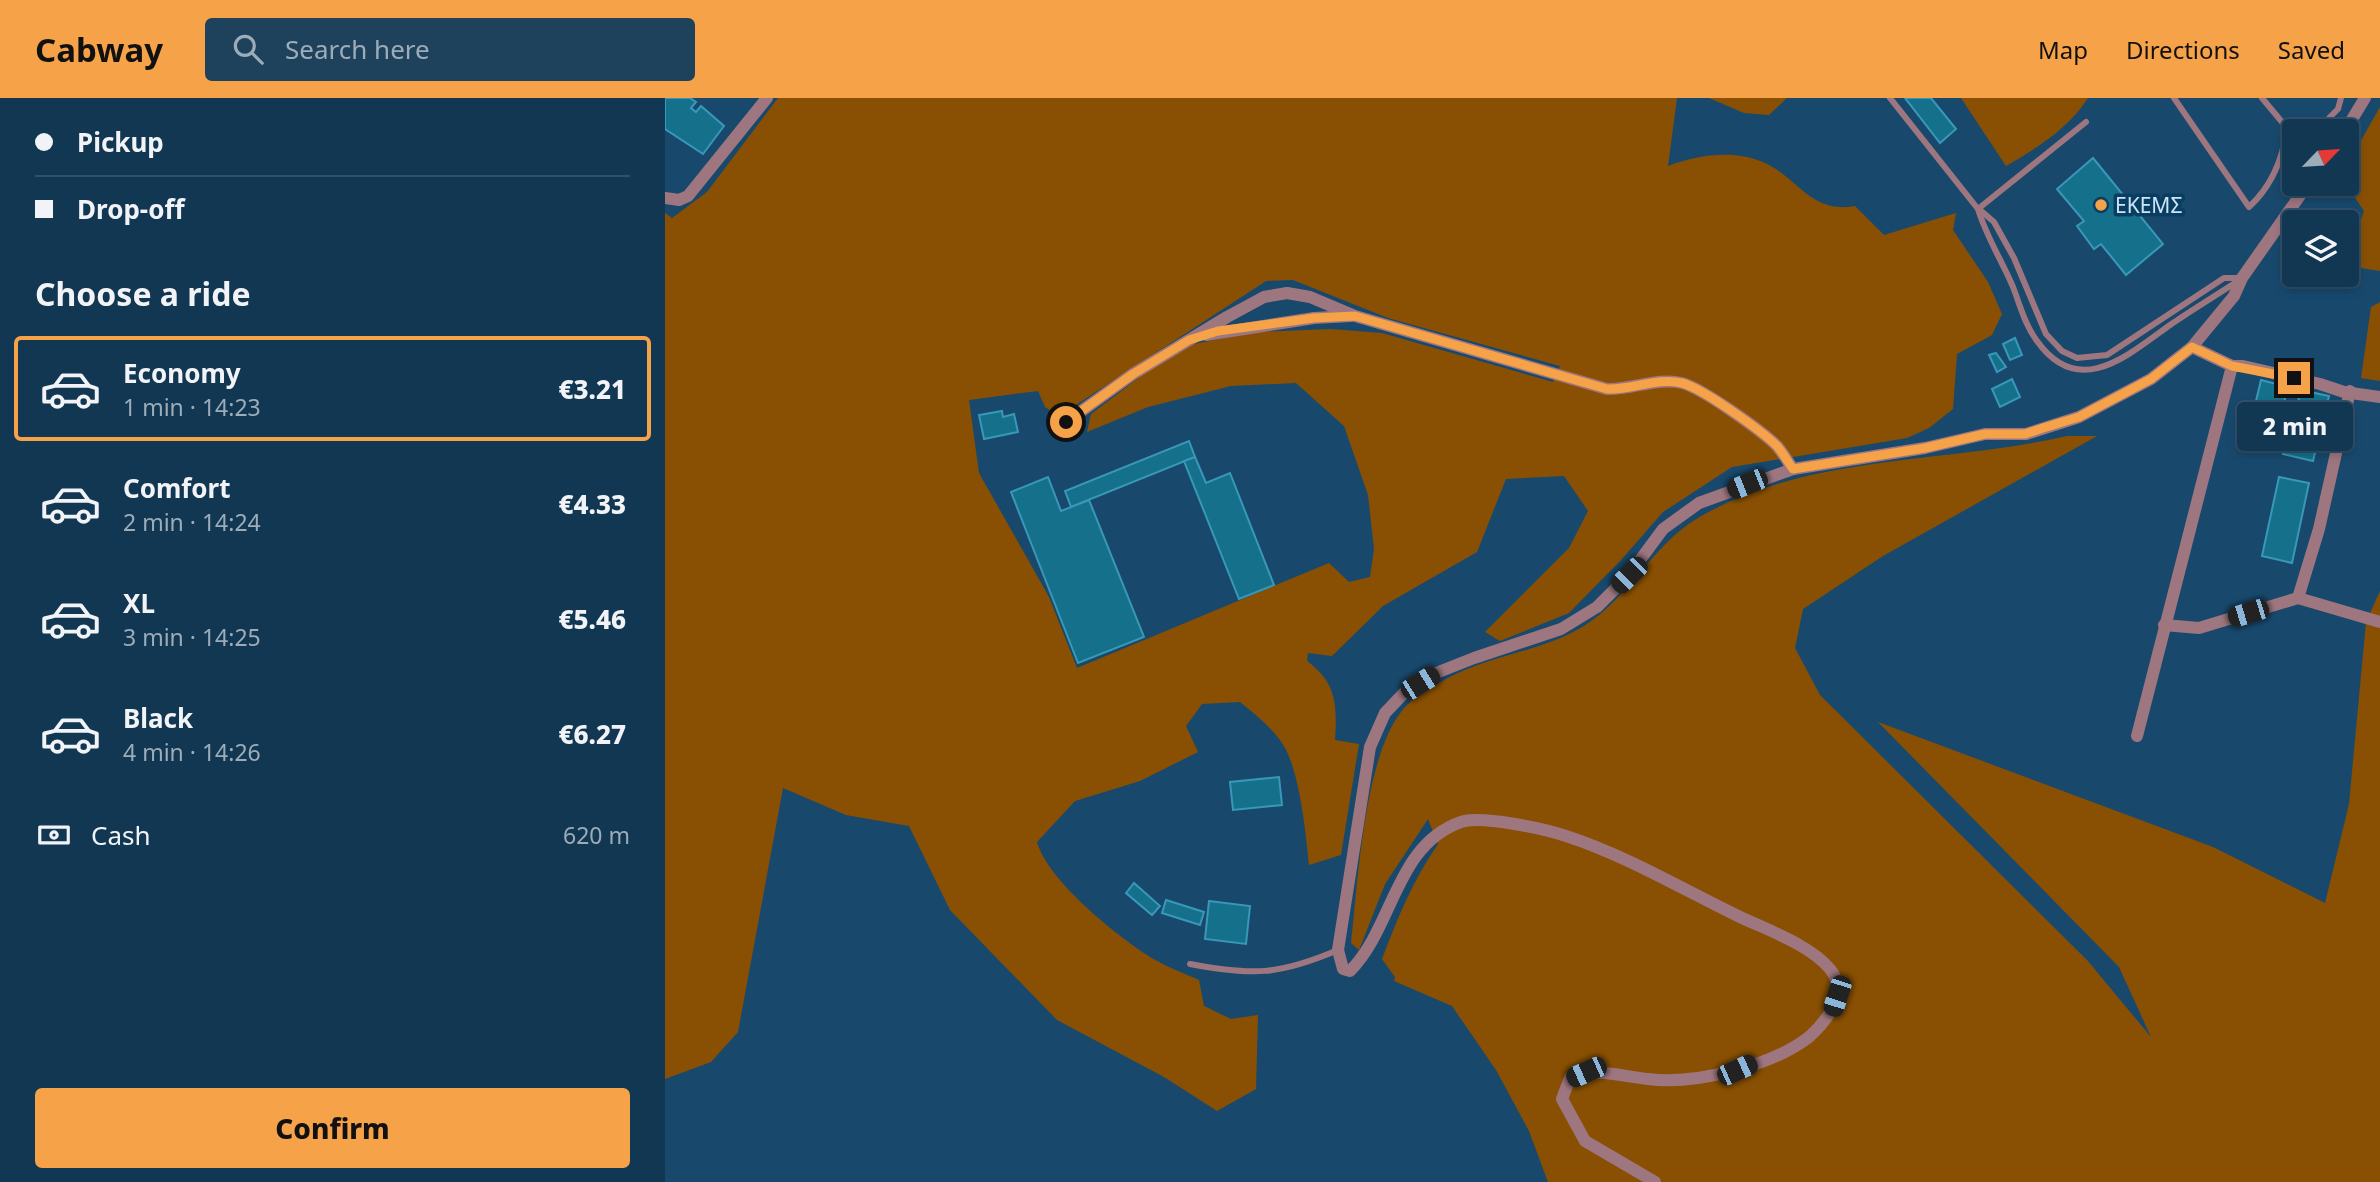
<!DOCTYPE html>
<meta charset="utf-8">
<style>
:root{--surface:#123752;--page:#1f425c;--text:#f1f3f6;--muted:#9cacb8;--line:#315169;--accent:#f6a248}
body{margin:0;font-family:"Noto Sans",sans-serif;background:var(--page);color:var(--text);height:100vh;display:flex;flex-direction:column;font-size:26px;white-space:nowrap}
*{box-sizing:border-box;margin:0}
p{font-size:23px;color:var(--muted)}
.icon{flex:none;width:38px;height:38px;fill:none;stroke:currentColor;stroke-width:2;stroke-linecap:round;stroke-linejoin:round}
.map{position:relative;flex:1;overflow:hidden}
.side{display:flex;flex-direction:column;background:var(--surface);width:665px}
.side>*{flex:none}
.banner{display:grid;align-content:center;height:154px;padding:0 35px;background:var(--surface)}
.needle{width:46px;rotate:65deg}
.buttons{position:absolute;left:1617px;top:21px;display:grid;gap:14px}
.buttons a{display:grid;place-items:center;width:77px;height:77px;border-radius:7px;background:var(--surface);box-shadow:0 4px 10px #0003,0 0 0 2px var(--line);font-size:35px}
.end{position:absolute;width:32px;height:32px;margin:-16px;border:9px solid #f6a248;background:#111;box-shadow:0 0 0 4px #111}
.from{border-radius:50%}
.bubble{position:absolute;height:49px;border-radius:7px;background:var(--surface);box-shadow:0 4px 10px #0003,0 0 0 2px var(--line);font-size:23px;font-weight:800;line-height:49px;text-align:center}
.car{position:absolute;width:21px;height:42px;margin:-21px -10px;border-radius:9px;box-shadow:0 0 5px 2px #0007;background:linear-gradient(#222 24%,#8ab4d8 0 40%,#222 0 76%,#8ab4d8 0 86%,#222 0)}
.banner b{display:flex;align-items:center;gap:24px;height:66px;font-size:26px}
.banner b+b{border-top:2px solid var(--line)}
.banner i{width:18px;height:18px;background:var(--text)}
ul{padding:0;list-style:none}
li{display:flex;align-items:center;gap:21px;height:105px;margin:0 14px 10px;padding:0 21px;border:4px solid transparent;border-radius:7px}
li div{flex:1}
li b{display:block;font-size:26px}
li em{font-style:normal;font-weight:800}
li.current{border-color:var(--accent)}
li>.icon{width:63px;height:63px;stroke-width:1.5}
h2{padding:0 35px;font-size:32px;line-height:84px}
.pay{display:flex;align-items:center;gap:18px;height:77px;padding:0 35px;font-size:26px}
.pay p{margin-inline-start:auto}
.primary-button{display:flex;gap:14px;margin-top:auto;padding:14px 35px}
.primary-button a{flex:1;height:80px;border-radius:7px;background:var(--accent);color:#111;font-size:28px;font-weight:800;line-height:80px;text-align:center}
header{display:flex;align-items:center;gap:42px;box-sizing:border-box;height:98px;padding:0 35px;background:var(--accent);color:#111}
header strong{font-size:33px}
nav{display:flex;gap:38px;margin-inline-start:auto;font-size:24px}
.search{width:490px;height:63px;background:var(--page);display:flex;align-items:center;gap:18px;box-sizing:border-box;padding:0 24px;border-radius:7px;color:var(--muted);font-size:26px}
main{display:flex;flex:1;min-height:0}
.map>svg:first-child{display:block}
.green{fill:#895003;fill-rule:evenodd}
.building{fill:#15708c;stroke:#3998b8;stroke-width:2}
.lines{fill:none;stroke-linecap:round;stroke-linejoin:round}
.service{stroke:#9e767f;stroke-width:6}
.minor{stroke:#9e767f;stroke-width:12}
.route{stroke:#f6a248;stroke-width:9}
.poi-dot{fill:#f6a248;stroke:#0a3e61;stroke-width:2.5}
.labels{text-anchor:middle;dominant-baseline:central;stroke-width:7;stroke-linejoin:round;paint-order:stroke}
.poi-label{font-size:21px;fill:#cbe4fa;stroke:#0a3e61;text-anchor:start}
</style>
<header>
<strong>Cabway</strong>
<div class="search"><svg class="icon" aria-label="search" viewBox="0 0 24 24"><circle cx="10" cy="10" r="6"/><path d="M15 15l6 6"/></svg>Search here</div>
<nav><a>Map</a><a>Directions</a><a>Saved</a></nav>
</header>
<main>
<section class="side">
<div class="banner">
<b><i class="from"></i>Pickup</b>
<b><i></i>Drop-off</b>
</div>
<h2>Choose a ride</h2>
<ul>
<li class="current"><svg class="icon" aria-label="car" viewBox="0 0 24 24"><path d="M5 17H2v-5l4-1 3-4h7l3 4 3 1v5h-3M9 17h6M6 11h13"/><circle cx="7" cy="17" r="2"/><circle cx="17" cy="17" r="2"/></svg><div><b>Economy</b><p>1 min · 14:23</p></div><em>€3.21</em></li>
<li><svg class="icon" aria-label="car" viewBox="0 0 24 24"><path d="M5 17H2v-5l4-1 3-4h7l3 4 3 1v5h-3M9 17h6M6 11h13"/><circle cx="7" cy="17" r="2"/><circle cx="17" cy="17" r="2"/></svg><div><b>Comfort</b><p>2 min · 14:24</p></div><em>€4.33</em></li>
<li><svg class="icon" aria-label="car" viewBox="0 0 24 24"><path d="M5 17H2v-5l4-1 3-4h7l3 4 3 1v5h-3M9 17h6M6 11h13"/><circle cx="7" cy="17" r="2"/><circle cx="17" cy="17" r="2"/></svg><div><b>XL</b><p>3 min · 14:25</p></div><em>€5.46</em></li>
<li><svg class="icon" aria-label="car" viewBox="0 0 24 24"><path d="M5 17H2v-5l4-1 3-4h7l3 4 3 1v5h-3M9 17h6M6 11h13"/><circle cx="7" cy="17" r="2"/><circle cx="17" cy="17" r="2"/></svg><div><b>Black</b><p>4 min · 14:26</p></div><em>€6.27</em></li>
</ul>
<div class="pay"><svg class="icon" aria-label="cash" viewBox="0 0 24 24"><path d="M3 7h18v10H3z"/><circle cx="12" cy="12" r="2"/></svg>Cash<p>620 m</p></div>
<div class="primary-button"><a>Confirm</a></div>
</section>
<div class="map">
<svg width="1715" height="1084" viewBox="0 0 1715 1084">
<rect width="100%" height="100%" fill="#18496d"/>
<g class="green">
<path d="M113,0H1012L1003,68C1033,57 1069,51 1100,65C1134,81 1146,116 1190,108L1219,137L1291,115L1288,132L1323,184L1337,216L1327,237L1292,256L1288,311L1264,330L1242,340L1067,369L998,414L956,462L904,515L835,543L820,534L904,450L923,413L899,378L841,381L812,454L718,508L667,558L643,555L642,563C672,585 672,607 670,642L694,646L676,757L644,767C641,737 635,677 620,650C610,632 591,617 575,604L537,606L521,628L533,654L475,683L410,703L372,744C383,783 451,837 485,859C500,868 518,875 534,882L539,908L566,921L593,917L591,991L552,1013L499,979L392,922L285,812L244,728L181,717L118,690L73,934L46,964L0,981V115L7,120L42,94ZM628,182L723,220L895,268L888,284L717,235L666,231L591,234L529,246L480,275L426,316L422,334L483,309L566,288L631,285L679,328L703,397L709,451L705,479L684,484L664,465L412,570L384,499L314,375L304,302L373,293L380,309L394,318L601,183Z"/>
<path d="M1044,0H1122L1104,17L1079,15Z"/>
<path d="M1296,0H1423C1404,30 1372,50 1341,68Z"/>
<path d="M1715,9V173L1696,170L1673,186L1670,177H1682V152L1688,145L1699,113L1689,98L1662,91L1667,86H1682V67Z"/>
<path d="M1715,204V283L1696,280L1706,209Z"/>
<path d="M1402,338H1432L1218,458L1138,511L1130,550L1155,597L1422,862L1486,939L1454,869L1213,624L1548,749L1660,805L1684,706L1701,524L1715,493V1084H883L864,1033L831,972L787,908L729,883L730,879L717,861C732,821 748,782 773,746L763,721L720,786L694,852L686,845C693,785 699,650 742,607C755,594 775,584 791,576C833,556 880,552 919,528C965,499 987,447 1033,420C1143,355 1281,366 1402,338Z"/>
</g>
<g class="building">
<path d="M0,0H25L31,4L26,10L31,14L36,8L59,28L38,56L0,31Z"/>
<path d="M1240,0H1266L1291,31L1275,45Z"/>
<path d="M1428,60L1498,146L1461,177L1436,146L1429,151L1412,128L1419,123L1392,91Z"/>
<path d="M1350,240L1357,257L1345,262L1338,246Z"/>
<path d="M1331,255L1341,269L1332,274L1324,257Z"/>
<path d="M1347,281L1355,299L1335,309L1327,291Z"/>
<path d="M1596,282L1623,289L1617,312L1630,316L1636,292L1664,298L1648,363L1618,356L1623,337L1612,335L1608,352L1581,345Z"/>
<path d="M337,313L338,319L349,316L353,334L319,341L314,317Z"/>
<path d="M524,343L530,359L406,409L400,393Z"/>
<path d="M530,359L541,385L565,375L609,487L574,501L519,363Z"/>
<path d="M383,379L396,413L424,402L479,539L413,565L346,394Z"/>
<path d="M1614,379L1644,385L1627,465L1597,458Z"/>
<path d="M614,679L617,707L568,712L565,684Z"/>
<path d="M469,785L495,808L487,817L461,795Z"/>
<path d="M501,802L539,814L535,827L497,815Z"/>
<path d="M544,803L585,808L581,846L540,841Z"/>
</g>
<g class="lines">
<g class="service">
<path d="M1225,0L1313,111L1421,24"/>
<path d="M1509,0L1584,109C1607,88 1618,61 1622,30"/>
<path d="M1597,0L1622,30L1652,32L1673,11L1676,0"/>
<path d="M1313,111C1321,138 1337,163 1348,189C1355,207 1360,227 1372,243C1414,302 1463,257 1505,227C1527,212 1550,198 1573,183"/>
<path d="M1314,111L1329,124L1349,160L1381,236L1397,253L1412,260L1442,257L1559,180H1575"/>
<path d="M525,866C588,878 614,877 673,852"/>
</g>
<g class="minor">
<path d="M1680,33L1700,0"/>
<path d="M0,100L14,102L23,98L102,0"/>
<path d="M541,237L649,220L686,218"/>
<path d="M1527,249L1567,268H1578L1655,286L1679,294L1715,299"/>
<path d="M401,324L468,276L562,219L599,199L622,195L645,199L690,218L942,291C967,292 992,279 1017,285C1037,290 1097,333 1112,348C1118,355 1123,364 1128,371"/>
<path d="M1633,500L1654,431L1685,293"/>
<path d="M1499,527L1534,530L1633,500L1715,524"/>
<path d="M1472,638L1567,268"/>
<path d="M990,1084L920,1043L897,1001L905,980C932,969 955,978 983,981C1029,987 1107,968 1144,939C1162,923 1184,894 1165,871C1144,846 1102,832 1073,818C1017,791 960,757 901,738C880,731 816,717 796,724C730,747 729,829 685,873L678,871L673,852L705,649L720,615L740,594L771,575L809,560L896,531L932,509L964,477L998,431L1034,405L1128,371L1260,350L1320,336H1361L1414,319L1486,281L1527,249L1569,198L1577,180L1643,86"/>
</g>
</g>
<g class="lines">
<path class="route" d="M401,324L468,276L524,242L553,233L649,220L690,218L942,291C967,292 992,279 1017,285C1037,290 1097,333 1112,348C1118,355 1123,364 1128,371L1260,350L1320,336H1360L1378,330L1414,319L1486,281L1527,249L1567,268L1629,280"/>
</g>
<circle class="poi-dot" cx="1436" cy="107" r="7"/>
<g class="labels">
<g class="poi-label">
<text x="1450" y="107">ΕΚΕΜΣ</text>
</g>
</g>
</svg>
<div class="buttons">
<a><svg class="needle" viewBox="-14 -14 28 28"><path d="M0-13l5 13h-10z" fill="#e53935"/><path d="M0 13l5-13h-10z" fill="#9cacb8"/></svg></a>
<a><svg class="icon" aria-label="layers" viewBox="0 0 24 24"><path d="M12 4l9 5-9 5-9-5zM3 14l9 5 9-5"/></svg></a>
</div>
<i class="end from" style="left:401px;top:324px"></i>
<i class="end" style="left:1629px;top:280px"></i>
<div class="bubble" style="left:1572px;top:304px;width:116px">2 min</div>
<i class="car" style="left:1082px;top:386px;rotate:248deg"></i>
<i class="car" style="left:964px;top:477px;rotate:225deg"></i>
<i class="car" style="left:1583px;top:515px;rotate:253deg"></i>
<i class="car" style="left:755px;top:585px;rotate:58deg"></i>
<i class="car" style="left:1172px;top:898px;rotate:198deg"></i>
<i class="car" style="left:1072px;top:972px;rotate:66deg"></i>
<i class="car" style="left:921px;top:974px;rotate:246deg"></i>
</div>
</main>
